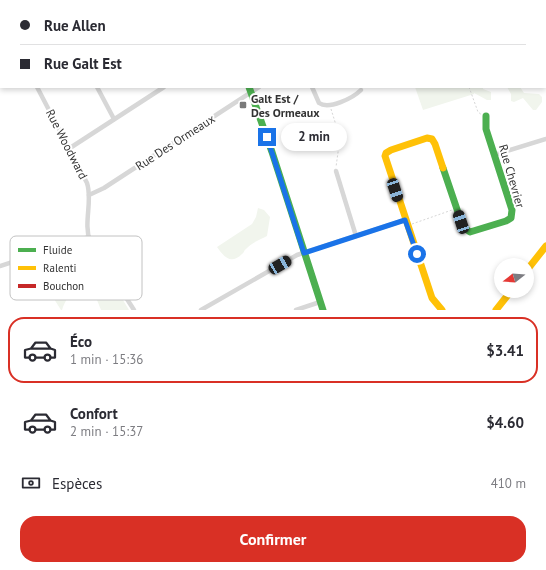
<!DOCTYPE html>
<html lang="fr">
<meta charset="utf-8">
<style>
:root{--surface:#fff;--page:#f7f7f7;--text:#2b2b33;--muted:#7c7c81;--line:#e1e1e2;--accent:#d93025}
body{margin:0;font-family:"PT Sans",sans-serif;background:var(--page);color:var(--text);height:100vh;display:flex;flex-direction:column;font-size:15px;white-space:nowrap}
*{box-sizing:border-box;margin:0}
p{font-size:13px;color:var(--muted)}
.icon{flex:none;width:22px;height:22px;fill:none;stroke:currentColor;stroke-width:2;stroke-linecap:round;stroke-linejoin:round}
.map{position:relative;height:310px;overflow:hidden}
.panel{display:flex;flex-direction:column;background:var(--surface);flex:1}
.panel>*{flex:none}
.top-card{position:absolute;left:0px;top:0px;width:546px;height:88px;box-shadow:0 2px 6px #0003;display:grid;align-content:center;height:88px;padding:0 20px;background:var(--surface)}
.needle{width:26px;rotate:253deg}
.tools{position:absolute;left:494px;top:258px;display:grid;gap:8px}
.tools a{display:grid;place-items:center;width:40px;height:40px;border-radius:50%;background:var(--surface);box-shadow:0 2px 6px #0003;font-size:20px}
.end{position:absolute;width:18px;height:18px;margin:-9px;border:5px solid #1a73e8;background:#fff;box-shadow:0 0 0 2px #fff}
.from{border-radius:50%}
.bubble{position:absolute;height:28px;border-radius:14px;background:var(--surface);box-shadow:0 2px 6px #0003;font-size:13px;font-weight:800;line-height:28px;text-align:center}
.car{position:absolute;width:12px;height:24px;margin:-12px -6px;border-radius:5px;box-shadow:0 0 3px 1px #0007;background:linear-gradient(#222 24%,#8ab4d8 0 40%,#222 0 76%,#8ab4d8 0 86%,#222 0)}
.top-card b{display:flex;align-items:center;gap:14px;height:38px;font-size:15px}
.top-card b+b{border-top:1px solid var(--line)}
.top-card i{width:10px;height:10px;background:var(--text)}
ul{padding:7px 0 0;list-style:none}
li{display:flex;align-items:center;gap:12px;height:66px;margin:0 8px 6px;padding:0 12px;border:2px solid transparent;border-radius:16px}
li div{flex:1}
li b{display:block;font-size:15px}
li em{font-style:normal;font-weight:800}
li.current{border-color:var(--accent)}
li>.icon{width:36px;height:36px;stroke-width:1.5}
.pay{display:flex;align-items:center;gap:10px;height:44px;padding:0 20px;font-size:15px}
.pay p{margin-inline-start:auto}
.action{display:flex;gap:8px;margin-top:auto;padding:8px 20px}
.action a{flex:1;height:46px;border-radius:16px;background:var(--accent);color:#fff;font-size:16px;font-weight:800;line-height:46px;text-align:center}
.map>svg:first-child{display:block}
.green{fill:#f1f5ed}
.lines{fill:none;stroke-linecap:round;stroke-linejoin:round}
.path{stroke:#d6d6d6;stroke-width:1;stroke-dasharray:2 2;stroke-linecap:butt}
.street{stroke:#d7d7d7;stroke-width:4.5}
.fast{stroke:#4caf50;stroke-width:7}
.slow{stroke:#ffc107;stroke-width:7}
.jam{stroke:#c62828;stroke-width:7}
.route{stroke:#1a73e8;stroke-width:5}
.poi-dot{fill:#7a7a7a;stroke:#fff;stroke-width:1.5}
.labels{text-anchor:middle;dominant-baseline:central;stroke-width:4;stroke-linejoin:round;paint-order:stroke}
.poi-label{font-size:12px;font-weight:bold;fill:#333;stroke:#fff;text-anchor:start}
.street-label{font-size:12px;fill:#333;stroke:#fff}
.key{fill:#fff;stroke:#c2c2c2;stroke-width:1}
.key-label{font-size:11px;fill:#333}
</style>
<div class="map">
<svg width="546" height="310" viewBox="0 0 546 310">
<rect width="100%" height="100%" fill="#fff"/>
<g class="green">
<rect x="331" y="0" width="182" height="1"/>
<path d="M415,87H483V89L491,92V100H487L474,93V94L423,110Z"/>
<path d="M507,87H520L524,93L539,94L542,97V102L536,110H533L523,98L514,102L511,101V94Z"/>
<path d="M258,208L264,210L270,217L267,236C261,239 251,243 246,249C244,250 244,253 242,254C231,265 224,257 217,247L252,224L256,217Z"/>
<path d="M54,279L57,281L62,290C73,285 77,279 88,287L87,291L85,292C72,288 65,300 62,310H61L42,280H49Z"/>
<path d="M112,282L129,310H101L95,295L109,283Z"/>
</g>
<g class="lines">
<g class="path">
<path d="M438,0L439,1"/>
<path d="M460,0V1"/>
<path d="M484,1V0"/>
<path d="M469,87L478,112L482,115"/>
<path d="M331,109L340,138L336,167"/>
<path d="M412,224L452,210"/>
<path d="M114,272L130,262"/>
</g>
<g class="street">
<path d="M51,0V1"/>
<path d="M164,0V1"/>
<path d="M286,0V1"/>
<path d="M0,15L1,17"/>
<path d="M37,87L87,183C93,201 83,223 90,241L134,310"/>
<path d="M97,87L114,119"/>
<path d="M312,87L319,103C329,110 353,98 361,90"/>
<path d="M70,148L164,87"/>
<path d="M494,155L546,139"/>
<path d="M336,171L356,236"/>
<path d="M89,195L104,188L259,87"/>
<path d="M0,266L89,237"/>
<path d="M201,310L297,255L405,220"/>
<path d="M296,310L320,302"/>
</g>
<g class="fast">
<path d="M0,31L1,30"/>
<path d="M249,87L272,152L323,310"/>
<path d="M443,168L463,227L470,232L506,221L511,218L512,210L486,129V116"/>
</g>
<g class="slow">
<path d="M220,0V1"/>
<path d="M527,270L546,246"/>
<path d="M442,310L432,298L385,156L386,153L391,150L427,138L432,139L435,144L443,168"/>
<path d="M496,310L511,291"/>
</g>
<g class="jam">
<path d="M29,1L31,0"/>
<path d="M43,1L46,0"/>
<path d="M0,22L1,21"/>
</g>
</g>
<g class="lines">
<path class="route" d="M267,137L304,253L405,220L417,254"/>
</g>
<rect class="poi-dot" x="239" y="101" width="8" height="8" rx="2"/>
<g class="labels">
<g class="poi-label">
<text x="251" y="98">Galt Est /<tspan x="251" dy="14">Des Ormeaux</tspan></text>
</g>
<g class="street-label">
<text transform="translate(175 142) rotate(-33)">Rue Des Ormeaux</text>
<text transform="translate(67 144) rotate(63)">Rue Woodward</text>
<text transform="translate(512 176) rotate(74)">Rue Chevrier</text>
</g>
</g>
<rect x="10" y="236" width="132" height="64" rx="6" class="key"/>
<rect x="18" y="248" width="18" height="4" fill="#4caf50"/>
<rect x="18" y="266" width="18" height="4" fill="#ffc107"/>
<rect x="18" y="284" width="18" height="4" fill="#c62828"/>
<g class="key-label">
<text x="43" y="254">Fluide</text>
<text x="43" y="272">Ralenti</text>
<text x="43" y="290">Bouchon</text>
</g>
</svg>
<div class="tools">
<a><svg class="needle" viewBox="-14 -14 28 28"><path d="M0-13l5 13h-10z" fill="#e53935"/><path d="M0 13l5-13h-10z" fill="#7c7c81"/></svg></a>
</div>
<i class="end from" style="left:417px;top:254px"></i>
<i class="end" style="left:267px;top:137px"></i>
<div class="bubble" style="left:281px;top:123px;width:66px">2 min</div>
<i class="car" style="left:395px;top:190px;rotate:162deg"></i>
<i class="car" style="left:461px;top:222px;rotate:342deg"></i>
<i class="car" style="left:280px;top:265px;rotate:60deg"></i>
<div class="top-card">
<b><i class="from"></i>Rue Allen</b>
<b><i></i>Rue Galt Est</b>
</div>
</div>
<section class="panel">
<ul>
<li class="current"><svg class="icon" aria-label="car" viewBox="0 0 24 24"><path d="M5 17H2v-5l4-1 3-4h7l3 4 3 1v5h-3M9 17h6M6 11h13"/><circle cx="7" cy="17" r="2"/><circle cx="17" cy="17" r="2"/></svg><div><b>Éco</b><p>1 min · 15:36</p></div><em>$3.41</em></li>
<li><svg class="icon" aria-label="car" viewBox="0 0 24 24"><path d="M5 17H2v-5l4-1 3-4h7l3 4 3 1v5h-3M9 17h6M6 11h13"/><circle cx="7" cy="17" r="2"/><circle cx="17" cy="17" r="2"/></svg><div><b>Confort</b><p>2 min · 15:37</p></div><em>$4.60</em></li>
</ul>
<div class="pay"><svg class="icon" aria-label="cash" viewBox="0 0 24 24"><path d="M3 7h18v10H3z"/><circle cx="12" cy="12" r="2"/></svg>Espèces<p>410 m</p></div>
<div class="action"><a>Confirmer</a></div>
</section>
